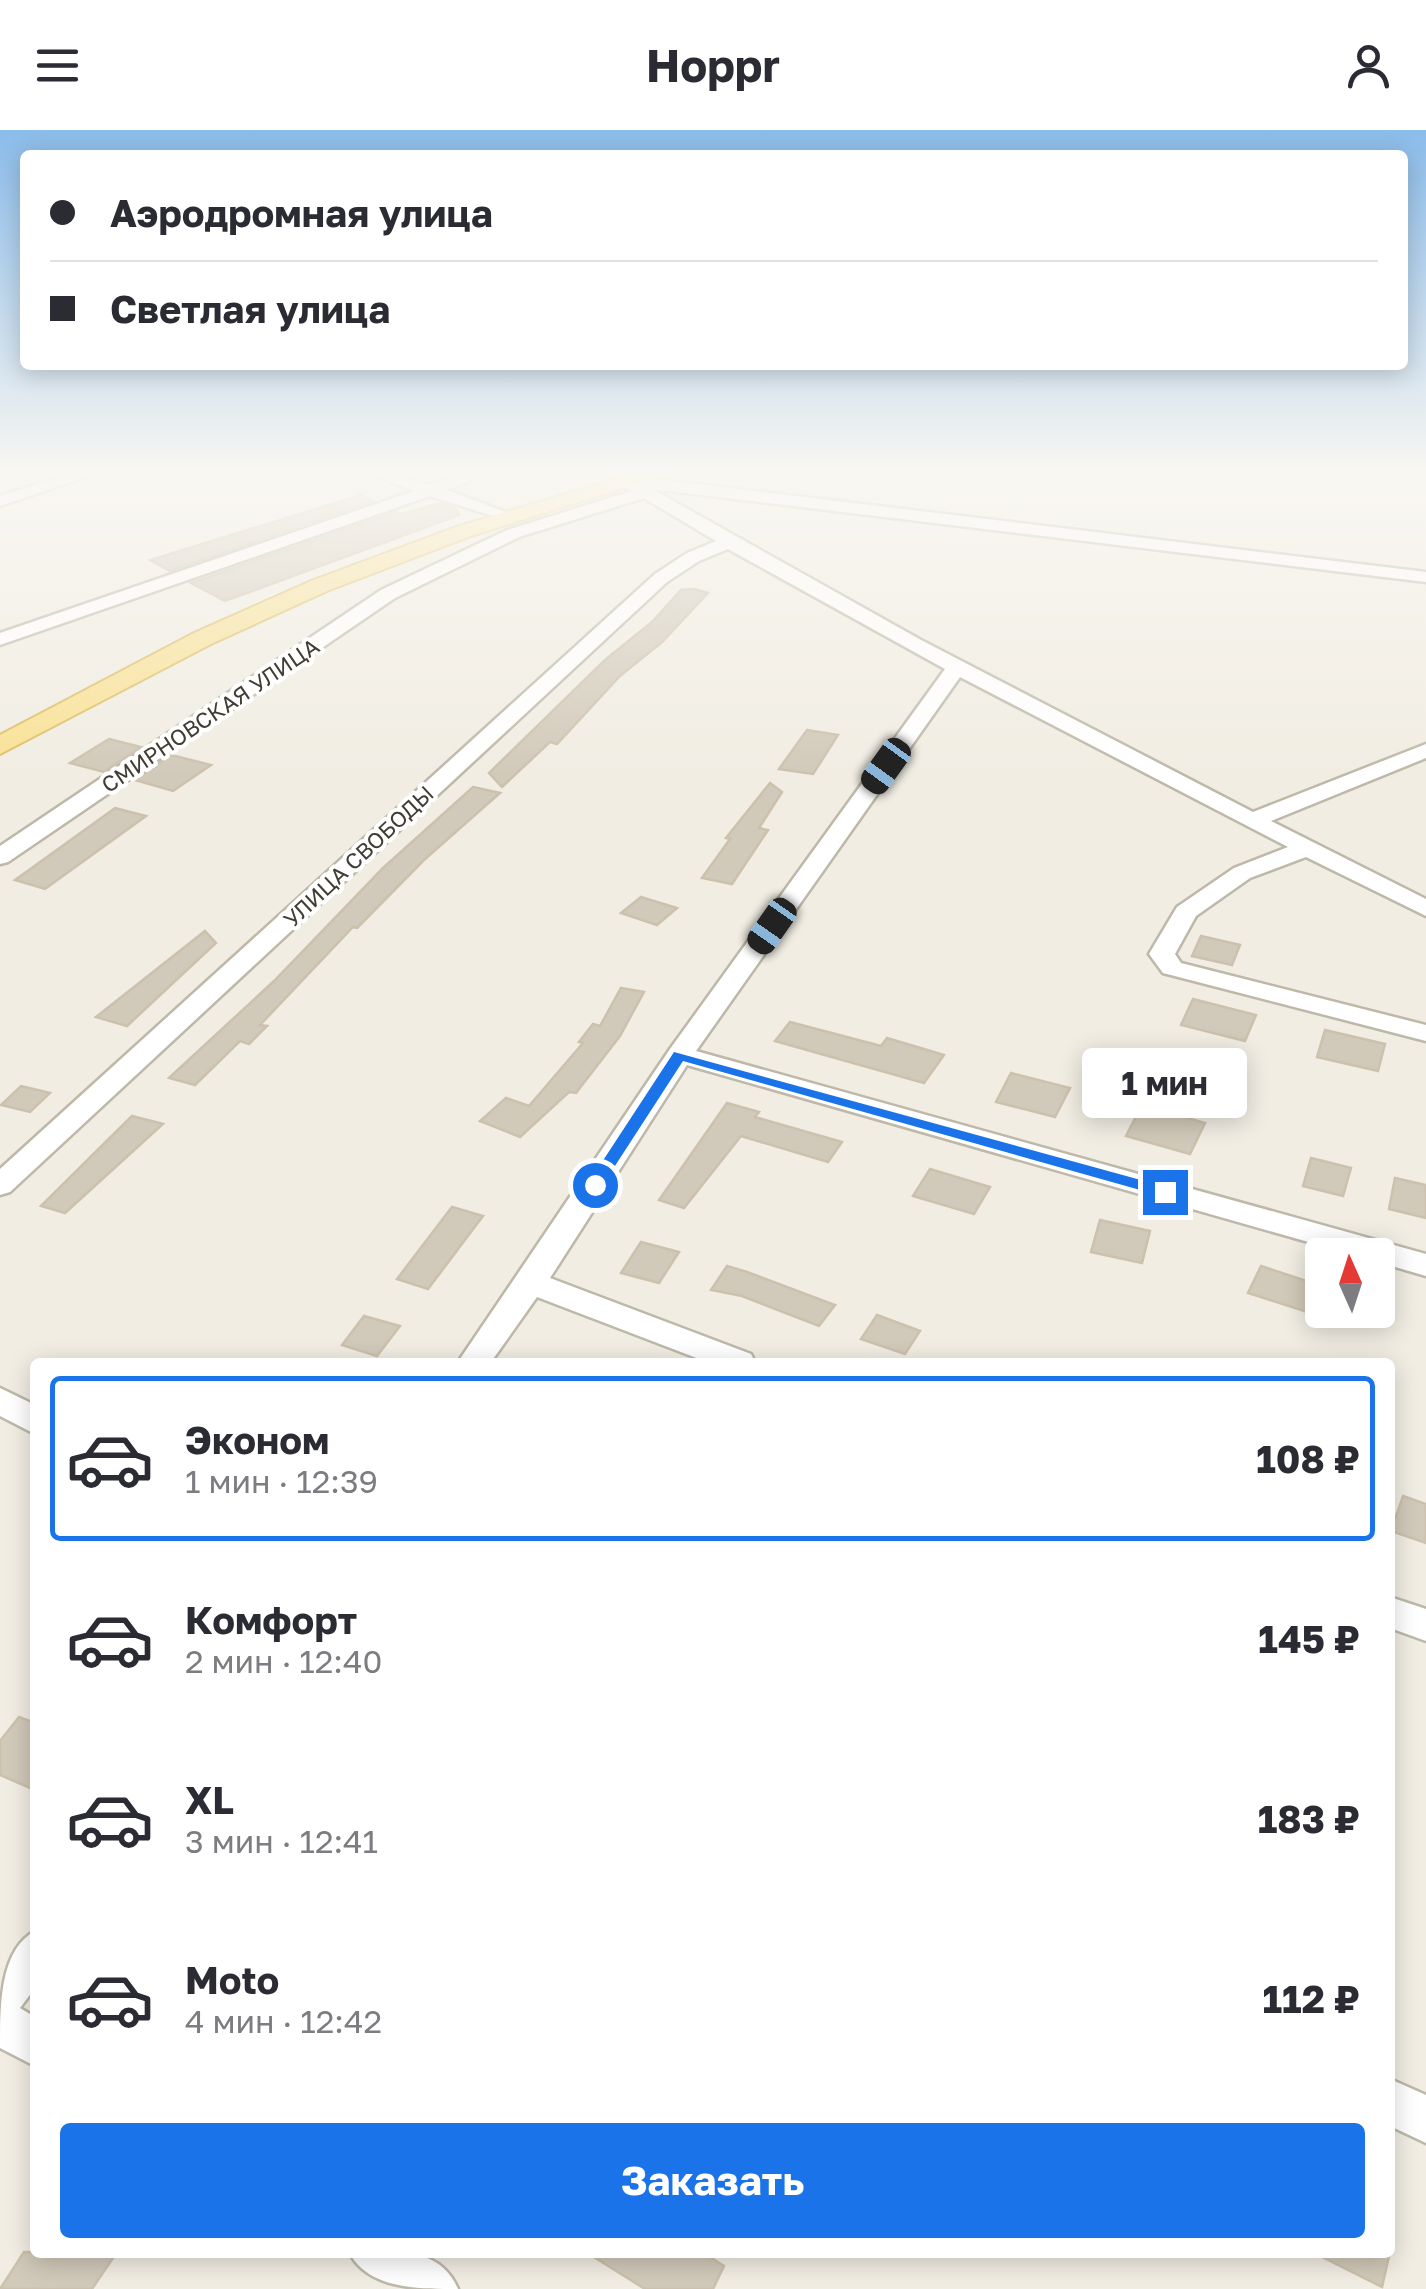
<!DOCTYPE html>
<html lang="ru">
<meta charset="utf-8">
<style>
:root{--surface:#fff;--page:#f2f2f3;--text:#2b2b33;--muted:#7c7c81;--line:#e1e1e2;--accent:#1a73e8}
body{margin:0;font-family:"Golos Text",sans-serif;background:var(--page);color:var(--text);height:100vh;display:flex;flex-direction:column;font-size:38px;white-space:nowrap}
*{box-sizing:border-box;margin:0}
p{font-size:32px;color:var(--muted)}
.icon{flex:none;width:55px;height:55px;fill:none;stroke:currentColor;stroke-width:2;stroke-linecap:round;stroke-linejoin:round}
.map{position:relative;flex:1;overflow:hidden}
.drawer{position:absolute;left:30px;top:1228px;width:1365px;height:900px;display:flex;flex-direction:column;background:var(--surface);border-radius:10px;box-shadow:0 5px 25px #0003}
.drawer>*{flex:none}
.guide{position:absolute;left:20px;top:20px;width:1388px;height:220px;border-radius:10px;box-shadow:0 5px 25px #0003;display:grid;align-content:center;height:220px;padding:0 30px;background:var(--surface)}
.needle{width:65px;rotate:357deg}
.tools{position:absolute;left:1305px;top:1108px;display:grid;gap:20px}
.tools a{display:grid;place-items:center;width:90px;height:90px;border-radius:10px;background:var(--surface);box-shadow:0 5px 25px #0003;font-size:50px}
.end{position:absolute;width:45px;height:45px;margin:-22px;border:12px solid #1a73e8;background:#fff;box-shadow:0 0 0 5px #fff}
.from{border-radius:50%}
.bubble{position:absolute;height:70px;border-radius:10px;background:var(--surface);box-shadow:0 5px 25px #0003;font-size:32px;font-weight:700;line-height:70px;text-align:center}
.car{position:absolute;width:30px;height:60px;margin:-30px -15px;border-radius:12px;box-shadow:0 0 8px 2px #0007;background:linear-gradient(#222 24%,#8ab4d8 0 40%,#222 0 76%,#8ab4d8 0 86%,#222 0)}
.guide b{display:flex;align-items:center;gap:35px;height:95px;font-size:38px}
.guide b+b{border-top:2px solid var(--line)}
.guide i{width:25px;height:25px;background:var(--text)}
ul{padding:18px 0 0;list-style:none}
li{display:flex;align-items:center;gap:30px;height:165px;margin:0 20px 15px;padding:0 10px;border:5px solid transparent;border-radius:10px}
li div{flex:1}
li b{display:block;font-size:38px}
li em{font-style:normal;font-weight:700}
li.on{border-color:var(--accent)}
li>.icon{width:90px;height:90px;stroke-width:1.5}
.primary-button{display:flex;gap:20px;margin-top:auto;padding:20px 30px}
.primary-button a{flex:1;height:115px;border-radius:10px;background:var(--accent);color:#fff;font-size:40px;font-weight:700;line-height:115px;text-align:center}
header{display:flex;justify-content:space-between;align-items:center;height:130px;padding:0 30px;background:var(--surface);font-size:45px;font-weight:700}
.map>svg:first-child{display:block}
.building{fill:#d1c9b9;stroke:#ccc1ad;stroke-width:2.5}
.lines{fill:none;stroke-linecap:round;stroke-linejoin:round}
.minor-casing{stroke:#beb8a9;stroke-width:5}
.major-casing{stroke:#ddbf64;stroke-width:4}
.minor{fill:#fff;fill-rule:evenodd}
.major{fill:#f9e193;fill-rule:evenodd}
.route{fill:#1a73e8}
.labels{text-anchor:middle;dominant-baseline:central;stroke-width:8;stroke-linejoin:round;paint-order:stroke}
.far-street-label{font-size:22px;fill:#423d34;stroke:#fff}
</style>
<header><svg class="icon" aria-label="menu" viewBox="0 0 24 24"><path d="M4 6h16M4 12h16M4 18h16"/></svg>Hoppr<svg class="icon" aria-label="person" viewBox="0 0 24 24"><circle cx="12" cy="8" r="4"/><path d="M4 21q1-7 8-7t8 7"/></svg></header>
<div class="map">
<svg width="1426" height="2159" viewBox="0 0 1426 2159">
<rect width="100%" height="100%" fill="#f1ede3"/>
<g class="building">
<path d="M361,365L373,371L170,441L150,430Z"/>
<path d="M439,373L456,378L459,385L225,471L191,453L396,382L403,384Z"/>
<path d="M694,459L708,463L662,512L620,546L557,614L550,612L502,657L489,643L605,530L652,492L681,460Z"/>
<path d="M807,600L838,605L813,644L779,639Z"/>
<path d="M109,609L141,617L104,642L70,633Z"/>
<path d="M171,625L211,635L173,661L135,650Z"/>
<path d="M770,653L782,662L759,698L768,700L732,754L702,748L730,709L726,708Z"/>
<path d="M473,657L500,663L424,730L357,798L353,797L260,895L267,896L249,914L240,911L195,955L169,948L274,851L383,738Z"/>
<path d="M115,678L146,686L45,759L15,750Z"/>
<path d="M641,767L677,778L657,795L621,783Z"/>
<path d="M205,801L216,813L127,896L96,887Z"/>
<path d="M1201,806L1240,815L1232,835L1192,826Z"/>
<path d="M621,858L644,862L620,906L576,963L569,962L520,1007L480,991L506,968L529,976L583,913L579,912L593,894L600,896Z"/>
<path d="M1193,869L1256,885L1245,911L1181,895Z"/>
<path d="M790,892L881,916L887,908L944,925L924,953L775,911Z"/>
<path d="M1325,900L1385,914L1378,941L1317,927Z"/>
<path d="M1011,943L1070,958L1055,987L996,972Z"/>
<path d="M21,956L50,963L30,982L1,975Z"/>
<path d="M727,973L759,982L755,987L842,1012L828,1032L741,1006L684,1078L659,1070Z"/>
<path d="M1142,975L1205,993L1190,1024L1126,1006Z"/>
<path d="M132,986L163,994L65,1083L41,1076Z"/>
<path d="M1311,1028L1351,1038L1343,1066L1303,1056Z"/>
<path d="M930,1039L990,1057L974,1084L913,1066Z"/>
<path d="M1395,1048L1426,1055V1088L1389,1079Z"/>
<path d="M452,1077L483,1086L428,1159L397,1149Z"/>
<path d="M1100,1090L1150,1101L1142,1133L1091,1122Z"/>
<path d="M641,1112L679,1122L659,1153L621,1143Z"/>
<path d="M727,1136L747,1142L835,1175L819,1196L742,1166L711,1160Z"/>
<path d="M1261,1136L1322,1156L1317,1185L1248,1163Z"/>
<path d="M877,1185L920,1201L905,1224L861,1209Z"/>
<path d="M364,1186L400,1196L377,1226L342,1215Z"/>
<path d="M1403,1366L1426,1374V1413L1391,1401Z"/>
<path d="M19,1587L35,1593V1660L0,1645V1611Z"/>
<path d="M24,2122H117L92,2159H0Z"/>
<path d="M586,2122H702L724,2136L713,2159H645Z"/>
<path d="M1312,2122H1390L1382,2157Z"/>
</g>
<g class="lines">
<g class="minor-casing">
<g id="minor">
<path d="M72,343H98L0,376V366Z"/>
<path d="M368,343H393L430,355L464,343H489L447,360L514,385L506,390L430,366L0,515V503L414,361Z"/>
<path d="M605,343L1426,442V452L652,359L921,510L1253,682L1426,614V628L1271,691L1426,769V786L1306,727L1250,748L1196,786L1175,824L1181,833L1426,895V911L1163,843L1149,824L1177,777L1234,738L1288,717L960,547L696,921L1426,1124V1146L1378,1132V1125H1354L687,935L550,1148L751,1224L755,1232H707L537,1167L491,1232H458L670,919L945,539L728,419L699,431L667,452L10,1062L0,1065V1039L655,444L687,423L716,411L644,368L519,407L395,468L8,732L0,734V716L381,460L507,400L632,361Z"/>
<path d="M0,1258L35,1275V1304L0,1286Z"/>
<path d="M1390,1467L1426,1479V1511L1390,1498Z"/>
<path d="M35,1801V1858L20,1878L35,1887V1936L0,1918C0,1874 0,1820 35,1801Z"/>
<path d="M1390,1949L1426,1965V2013L1390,1996Z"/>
<path d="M349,2122C391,2122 439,2114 458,2159C417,2159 368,2159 349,2122Z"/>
</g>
</g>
<g class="major-casing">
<path id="major" d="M636,343H671L471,406L327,461L211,514L0,624V605L194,503L311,451L456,397Z"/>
</g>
<use href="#minor" class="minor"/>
<use href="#major" class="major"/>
</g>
<linearGradient id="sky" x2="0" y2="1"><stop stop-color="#8bbcea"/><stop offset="0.53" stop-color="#f9f7f2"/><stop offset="1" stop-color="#f9f7f2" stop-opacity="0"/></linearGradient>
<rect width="1426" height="646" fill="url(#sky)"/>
<path class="route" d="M674,922L1170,1058L1173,1062L1165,1067L683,931L600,1059H589L587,1055Z"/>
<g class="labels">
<g class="far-street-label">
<text transform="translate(210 585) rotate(-34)">СМИРНОВСКАЯ УЛИЦА</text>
<text transform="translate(358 726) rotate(-43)">УЛИЦА СВОБОДЫ</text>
</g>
</g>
</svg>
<div class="tools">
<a><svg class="needle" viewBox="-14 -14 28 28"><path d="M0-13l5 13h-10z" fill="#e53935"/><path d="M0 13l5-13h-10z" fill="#7c7c81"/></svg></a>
</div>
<i class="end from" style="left:595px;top:1055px"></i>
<i class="end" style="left:1165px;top:1062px"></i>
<div class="bubble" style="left:1082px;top:918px;width:165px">1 мин</div>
<i class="car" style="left:886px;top:636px;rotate:216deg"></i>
<i class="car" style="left:772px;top:796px;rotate:215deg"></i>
<div class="guide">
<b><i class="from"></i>Аэродромная улица</b>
<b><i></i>Светлая улица</b>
</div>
<section class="drawer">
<ul>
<li class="on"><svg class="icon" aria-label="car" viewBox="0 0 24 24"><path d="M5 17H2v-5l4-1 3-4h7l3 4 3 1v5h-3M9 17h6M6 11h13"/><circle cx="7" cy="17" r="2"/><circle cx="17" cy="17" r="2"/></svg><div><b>Эконом</b><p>1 мин · 12:39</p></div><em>108 ₽</em></li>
<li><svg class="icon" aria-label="car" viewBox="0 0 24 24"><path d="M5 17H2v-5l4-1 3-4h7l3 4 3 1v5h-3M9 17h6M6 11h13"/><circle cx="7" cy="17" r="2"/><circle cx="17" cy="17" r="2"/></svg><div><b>Комфорт</b><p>2 мин · 12:40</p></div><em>145 ₽</em></li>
<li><svg class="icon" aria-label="car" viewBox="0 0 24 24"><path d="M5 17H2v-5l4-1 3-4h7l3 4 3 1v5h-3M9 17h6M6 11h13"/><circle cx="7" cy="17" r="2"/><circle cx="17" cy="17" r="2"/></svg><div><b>XL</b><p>3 мин · 12:41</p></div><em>183 ₽</em></li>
<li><svg class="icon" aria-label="car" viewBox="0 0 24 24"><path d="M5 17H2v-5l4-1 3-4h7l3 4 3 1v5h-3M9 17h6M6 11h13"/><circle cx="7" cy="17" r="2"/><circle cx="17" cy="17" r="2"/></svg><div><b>Moto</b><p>4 мин · 12:42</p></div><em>112 ₽</em></li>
</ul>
<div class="primary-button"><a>Заказать</a></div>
</section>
</div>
